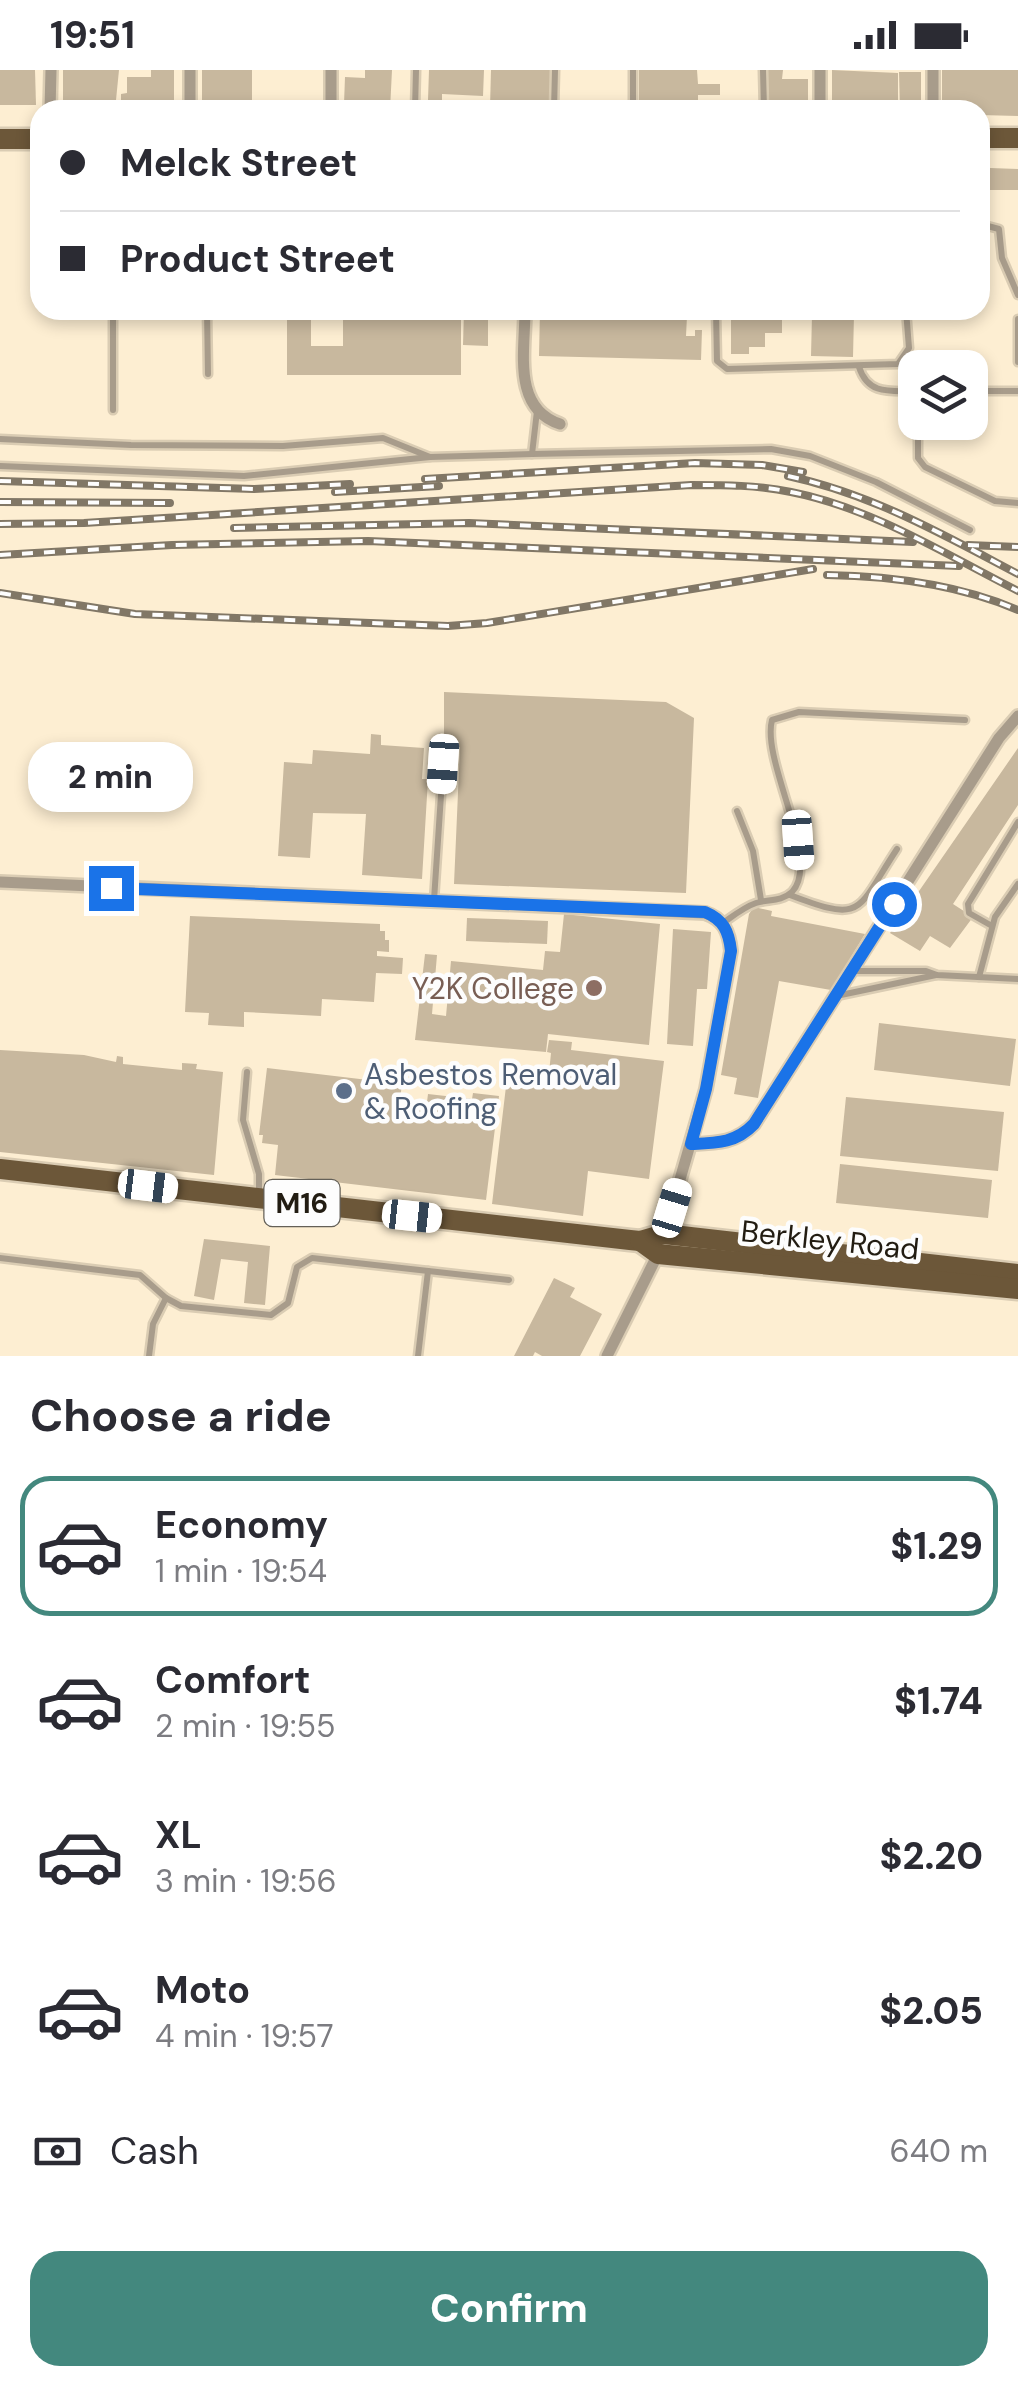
<!DOCTYPE html>
<meta charset="utf-8">
<style>
:root{--surface:#fff;--page:#f2f2f3;--text:#2b2b33;--muted:#7c7c81;--line:#e1e1e2;--accent:#43887e}
body{margin:0;font-family:"DM Sans",sans-serif;background:var(--page);color:var(--text);height:100vh;display:flex;flex-direction:column;font-size:38px;white-space:nowrap}
*{box-sizing:border-box;margin:0}
p{font-size:32px;color:var(--muted)}
.icon{flex:none;width:55px;height:55px;fill:none;stroke:currentColor;stroke-width:2;stroke-linecap:round;stroke-linejoin:round}
.map{position:relative;height:1286px;overflow:hidden}
.sheet{display:flex;flex-direction:column;background:var(--surface);flex:1}
.sheet>*{flex:none}
.hud{position:absolute;left:30px;top:30px;width:960px;height:220px;border-radius:30px;box-shadow:0 5px 15px #0003;display:grid;align-content:center;height:220px;padding:0 30px;background:var(--surface)}
.buttons{position:absolute;left:898px;top:280px;display:grid;gap:20px}
.buttons a{display:grid;place-items:center;width:90px;height:90px;border-radius:20px;background:var(--surface);box-shadow:0 5px 15px #0003;font-size:50px}
.end{position:absolute;width:45px;height:45px;margin:-22px;border:12px solid #1a73e8;background:#fff;box-shadow:0 0 0 5px #fff}
.from{border-radius:50%}
.bubble{position:absolute;height:70px;border-radius:30px;background:var(--surface);box-shadow:0 5px 15px #0003;font-size:32px;font-weight:800;line-height:70px;text-align:center}
.car{position:absolute;width:30px;height:60px;margin:-30px -15px;border-radius:12px;box-shadow:0 0 8px 2px #0007;background:linear-gradient(#fff 24%,#345 0 40%,#fff 0 76%,#345 0 86%,#fff 0)}
.hud b{display:flex;align-items:center;gap:35px;height:95px;font-size:38px}
.hud b+b{border-top:2px solid var(--line)}
.hud i{width:25px;height:25px;background:var(--text)}
ul{padding:0;list-style:none}
li{display:flex;align-items:center;gap:30px;height:140px;margin:0 20px 15px;padding:0 10px;border:5px solid transparent;border-radius:30px}
li div{flex:1}
li b{display:block;font-size:38px}
li em{font-style:normal;font-weight:800}
li.active{border-color:var(--accent)}
li>.icon{width:90px;height:90px;stroke-width:1.5}
h2{padding:0 30px;font-size:45px;line-height:120px}
.pay{display:flex;align-items:center;gap:25px;height:110px;padding:0 30px;font-size:38px}
.pay p{margin-inline-start:auto}
.cta{display:flex;gap:20px;margin-top:auto;padding:20px 30px}
.cta a{flex:1;height:115px;border-radius:30px;background:var(--accent);color:#fff;font-size:40px;font-weight:800;line-height:115px;text-align:center}
.status{display:flex;justify-content:space-between;align-items:center;height:70px;padding:0 50px;background:var(--surface);direction:ltr}
.status svg{height:28px;fill:currentColor}
.map>svg:first-child{display:block}
.building{fill:#c8b89e}
.lines{fill:none;stroke-linecap:round;stroke-linejoin:round}
.lane-casing{stroke:#daccb3;stroke-width:11}
.street-casing{stroke:#daccb3;stroke-width:16}
.primary-casing{stroke:#daccb3;stroke-width:25}
.lane{stroke:#a89c8b;stroke-width:6}
.street{stroke:#a89c8b;stroke-width:11}
.primary{stroke:#6c5739;stroke-width:20}
.rail-casing{stroke:#817766;stroke-width:8}
.rail{stroke:#fdfdfd;stroke-width:4;stroke-dasharray:11;stroke-linecap:butt}
.route{stroke:#1a73e8;stroke-width:12}
.education-dot{fill:#8d6e63;stroke:#fdfdfd;stroke-width:4}
.service-dot{fill:#5c6f8a;stroke:#fdfdfd;stroke-width:4}
.labels{text-anchor:middle;dominant-baseline:central;stroke-width:9;stroke-linejoin:round;paint-order:stroke}
.shield{fill:#fdfdfd;stroke:#646058;stroke-width:2.5}
.shield-label{font-size:28px;font-weight:bold;fill:#221c12}
.education-label{font-size:30px;fill:#785e54;stroke:#fdfdfd;text-anchor:end}
.service-label{font-size:30px;fill:#4e5e75;stroke:#fdfdfd;text-anchor:start}
.street-label{font-size:30px;fill:#221c12;stroke:#fdfdfd}
</style>
<div class="status"><b>19:51</b><svg viewBox="0 0 49 12"><path d="M0 12V9h3v3zM5 12V6h3v6zM10 12V3h3v9zM15 12V0h3v12zM26 1h20v11H26zM47 4h2v5h-2z"/></svg></div>
<div class="map">
<svg width="1018" height="1286" viewBox="0 0 1018 1286">
<rect width="100%" height="100%" fill="#fdeed2"/>
<g class="building">
<path d="M0,0H35L36,35H0Z"/>
<path d="M63,0H119L115,40H63Z"/>
<path d="M151,0H174V40H121V24L127,23V7H151Z"/>
<rect x="202" y="0" width="50" height="40"/>
<path d="M365,0H392L390,40H352V34H344L345,7L365,8Z"/>
<path d="M429,0H484L483,26L442,24V30H428Z"/>
<path d="M491,0H551L550,40L490,38Z"/>
<path d="M639,0H697L698,14H720V25H698V40H639Z"/>
<path d="M767,0H783L782,9H808V31H813V40H767Z"/>
<path d="M832,0L898,3V40H832Z"/>
<path d="M942,0H1018V46L980,45V40H942Z"/>
<path d="M921,2V40H900L899,2Z"/>
<path d="M990,98L1018,99V120H990Z"/>
<path d="M287,240H311V276H343V240H461V305H287Z"/>
<path d="M464,240H488V276L463,275Z"/>
<path d="M540,240H691V246H687L686,266H695V260H702L701,290L539,286Z"/>
<path d="M731,240H890L889,245L854,244L853,287L811,286L812,245L782,244V263H765V277H749V284H731Z"/>
<path d="M444,622L666,632L694,648L686,823L454,814L460,677L444,676Z"/>
<path d="M371,664L381,665V675L424,678L422,709H428L422,809L362,805L366,744L313,743L310,788L278,786L284,692L312,694L313,680L370,684Z"/>
<path d="M1018,678V735L953,834L973,847L950,878L930,866L920,881L890,863Z"/>
<path d="M754,837L772,841L771,846L865,864L831,920L779,911L758,1028L734,1024L737,1008L721,1005L749,844Z"/>
<path d="M564,844L660,854L649,975L548,964L546,982L415,970L425,884L437,885L432,944L446,946L451,891L543,900L545,881L560,882Z"/>
<path d="M190,846L380,854V861H385V870H389V882L377,881V886L403,888L402,904L376,903L374,932L322,929L321,946L244,942V957L208,955L209,943L185,942Z"/>
<path d="M467,848L548,851L547,874L466,871Z"/>
<path d="M673,859L711,862L707,919H697L693,976L667,974Z"/>
<path d="M879,953L1016,969L1010,1016L874,1000Z"/>
<path d="M549,970L572,972L571,980L664,991L649,1109L588,1101L583,1146L492,1134L507,1008L548,1013L551,983L547,982Z"/>
<path d="M0,980L84,985L116,992L117,986L123,987V994L182,1000V993L197,994L196,999L223,1002L214,1105L0,1082Z"/>
<path d="M267,998L402,1014L400,1029L427,1032L428,1024L472,1029L473,1023L499,1026L486,1130L275,1105L278,1075L262,1073L263,1065H259Z"/>
<path d="M846,1027L1004,1042L998,1101L840,1086Z"/>
<path d="M840,1094L992,1110L988,1148L836,1133Z"/>
<path d="M204,1169L270,1176L265,1235L244,1233L248,1192L221,1189L214,1230L194,1226Z"/>
<path d="M554,1208L575,1218L570,1227L602,1244L580,1286H542L535,1282L533,1286H514Z"/>
</g>
<g class="lines">
<g class="lane-casing">
<g id="lane">
<path d="M763,0L764,40"/>
<path d="M415,40L416,0"/>
<path d="M554,40L555,0"/>
<path d="M633,40V0"/>
<path d="M980,154L999,159L1002,188L1018,225"/>
<path d="M113,240V340"/>
<path d="M207,240L208,304"/>
<path d="M716,240L717,291L727,299L898,294L909,278L906,240"/>
<path d="M1018,249V292"/>
<path d="M859,297C868,325 890,321 915,321"/>
<path d="M970,321H1018"/>
<path d="M537,341L532,384L771,379L810,386L876,412L970,460"/>
<path d="M918,352V388L925,397L995,431L1018,433"/>
<path d="M0,369L131,375L283,376L383,368L430,387"/>
<path d="M0,396L244,406L430,387L532,384"/>
<path d="M737,741L753,781L761,830"/>
<path d="M790,825C865,854 856,841 897,779"/>
<path d="M434,830L443,695"/>
<path d="M723,853C733,846 744,837 756,833C768,829 781,832 792,822C822,791 761,692 772,650L799,642L965,650"/>
<path d="M992,856L969,843L968,834L1018,752"/>
<path d="M852,901H926L937,905L1018,909"/>
<path d="M979,907L995,847L1018,814"/>
<path d="M836,926L936,905"/>
<path d="M247,1002L243,1050L259,1104V1123"/>
<path d="M0,1188L140,1205L166,1228L181,1236L271,1245L288,1233L297,1197L312,1188L509,1210"/>
<path d="M149,1286L153,1254L166,1228"/>
<path d="M418,1286L428,1201"/>
</g>
</g>
<g class="street-casing">
<g id="street">
<path d="M331,0V40"/>
<path d="M933,0V40"/>
<path d="M50,40L51,0"/>
<path d="M190,40V0"/>
<path d="M820,40V0"/>
<path d="M525,240C525,281 512,338 560,354"/>
<path d="M0,812L705,843C724,849 729,862 731,881L706,1019L664,1165"/>
<path d="M691,1074C717,1073 736,1073 754,1054L999,668L1018,646"/>
<path d="M607,1286L659,1182"/>
</g>
</g>
<g class="primary-casing">
<g id="primary">
<path d="M980,68H1018"/>
<path d="M0,69H40"/>
<path d="M0,1099L630,1170L640,1171L664,1164L1018,1204"/>
<path d="M640,1171L658,1184L1018,1219"/>
</g>
</g>
<use href="#lane" class="lane"/>
<use href="#street" class="street"/>
<use href="#primary" class="primary"/>
<g class="rail-casing">
<g id="rail">
<path d="M788,406C872,424 944,465 1018,504"/>
<path d="M425,409L695,393L762,395L803,402"/>
<path d="M0,411L254,419L350,414"/>
<path d="M335,422L439,416"/>
<path d="M0,432L170,433"/>
<path d="M0,454L84,453L691,415C724,415 758,415 791,422C872,438 945,484 1018,521"/>
<path d="M234,458L469,453L913,472"/>
<path d="M968,475L1018,477"/>
<path d="M0,485L172,475L368,471L959,496"/>
<path d="M827,505C891,506 960,515 1018,540"/>
<path d="M0,523L135,544L448,556L487,553L813,499"/>
</g>
</g>
<use href="#rail" class="rail"/>
</g>
<g class="lines">
<path class="route" d="M111,818L705,842C724,850 729,862 731,881L706,1019L691,1074C717,1073 736,1073 754,1054L894,834"/>
</g>
<circle class="education-dot" cx="594" cy="918" r="10"/>
<circle class="service-dot" cx="344" cy="1021" r="10"/>
<g class="labels">
<rect class="shield" x="264.5" y="1110" width="75" height="46" rx="8"/>
<g class="shield-label">
<text x="302" y="1133">M16</text>
</g>
<g class="education-label">
<text x="574" y="918">Y2K College</text>
</g>
<g class="service-label">
<text x="364" y="1004">Asbestos Removal<tspan x="364" dy="34">&amp; Roofing</tspan></text>
</g>
<g class="street-label">
<text transform="translate(830 1170) rotate(6)">Berkley Road</text>
</g>
</g>
</svg>
<div class="buttons">
<a><svg class="icon" aria-label="layers" viewBox="0 0 24 24"><path d="M12 4l9 5-9 5-9-5zM3 14l9 5 9-5"/></svg></a>
</div>
<i class="end from" style="left:894px;top:834px"></i>
<i class="end" style="left:111px;top:818px"></i>
<div class="bubble" style="left:28px;top:672px;width:165px">2 min</div>
<i class="car" style="left:443px;top:694px;rotate:184deg"></i>
<i class="car" style="left:798px;top:770px;rotate:176deg"></i>
<i class="car" style="left:148px;top:1116px;rotate:97deg"></i>
<i class="car" style="left:672px;top:1138px;rotate:17deg"></i>
<i class="car" style="left:412px;top:1146px;rotate:96deg"></i>
<div class="hud">
<b><i class="from"></i>Melck Street</b>
<b><i></i>Product Street</b>
</div>
</div>
<section class="sheet">
<h2>Choose a ride</h2>
<ul>
<li class="active"><svg class="icon" aria-label="car" viewBox="0 0 24 24"><path d="M5 17H2v-5l4-1 3-4h7l3 4 3 1v5h-3M9 17h6M6 11h13"/><circle cx="7" cy="17" r="2"/><circle cx="17" cy="17" r="2"/></svg><div><b>Economy</b><p>1 min · 19:54</p></div><em>$1.29</em></li>
<li><svg class="icon" aria-label="car" viewBox="0 0 24 24"><path d="M5 17H2v-5l4-1 3-4h7l3 4 3 1v5h-3M9 17h6M6 11h13"/><circle cx="7" cy="17" r="2"/><circle cx="17" cy="17" r="2"/></svg><div><b>Comfort</b><p>2 min · 19:55</p></div><em>$1.74</em></li>
<li><svg class="icon" aria-label="car" viewBox="0 0 24 24"><path d="M5 17H2v-5l4-1 3-4h7l3 4 3 1v5h-3M9 17h6M6 11h13"/><circle cx="7" cy="17" r="2"/><circle cx="17" cy="17" r="2"/></svg><div><b>XL</b><p>3 min · 19:56</p></div><em>$2.20</em></li>
<li><svg class="icon" aria-label="car" viewBox="0 0 24 24"><path d="M5 17H2v-5l4-1 3-4h7l3 4 3 1v5h-3M9 17h6M6 11h13"/><circle cx="7" cy="17" r="2"/><circle cx="17" cy="17" r="2"/></svg><div><b>Moto</b><p>4 min · 19:57</p></div><em>$2.05</em></li>
</ul>
<div class="pay"><svg class="icon" aria-label="cash" viewBox="0 0 24 24"><path d="M3 7h18v10H3z"/><circle cx="12" cy="12" r="2"/></svg>Cash<p>640 m</p></div>
<div class="cta"><a>Confirm</a></div>
</section>
